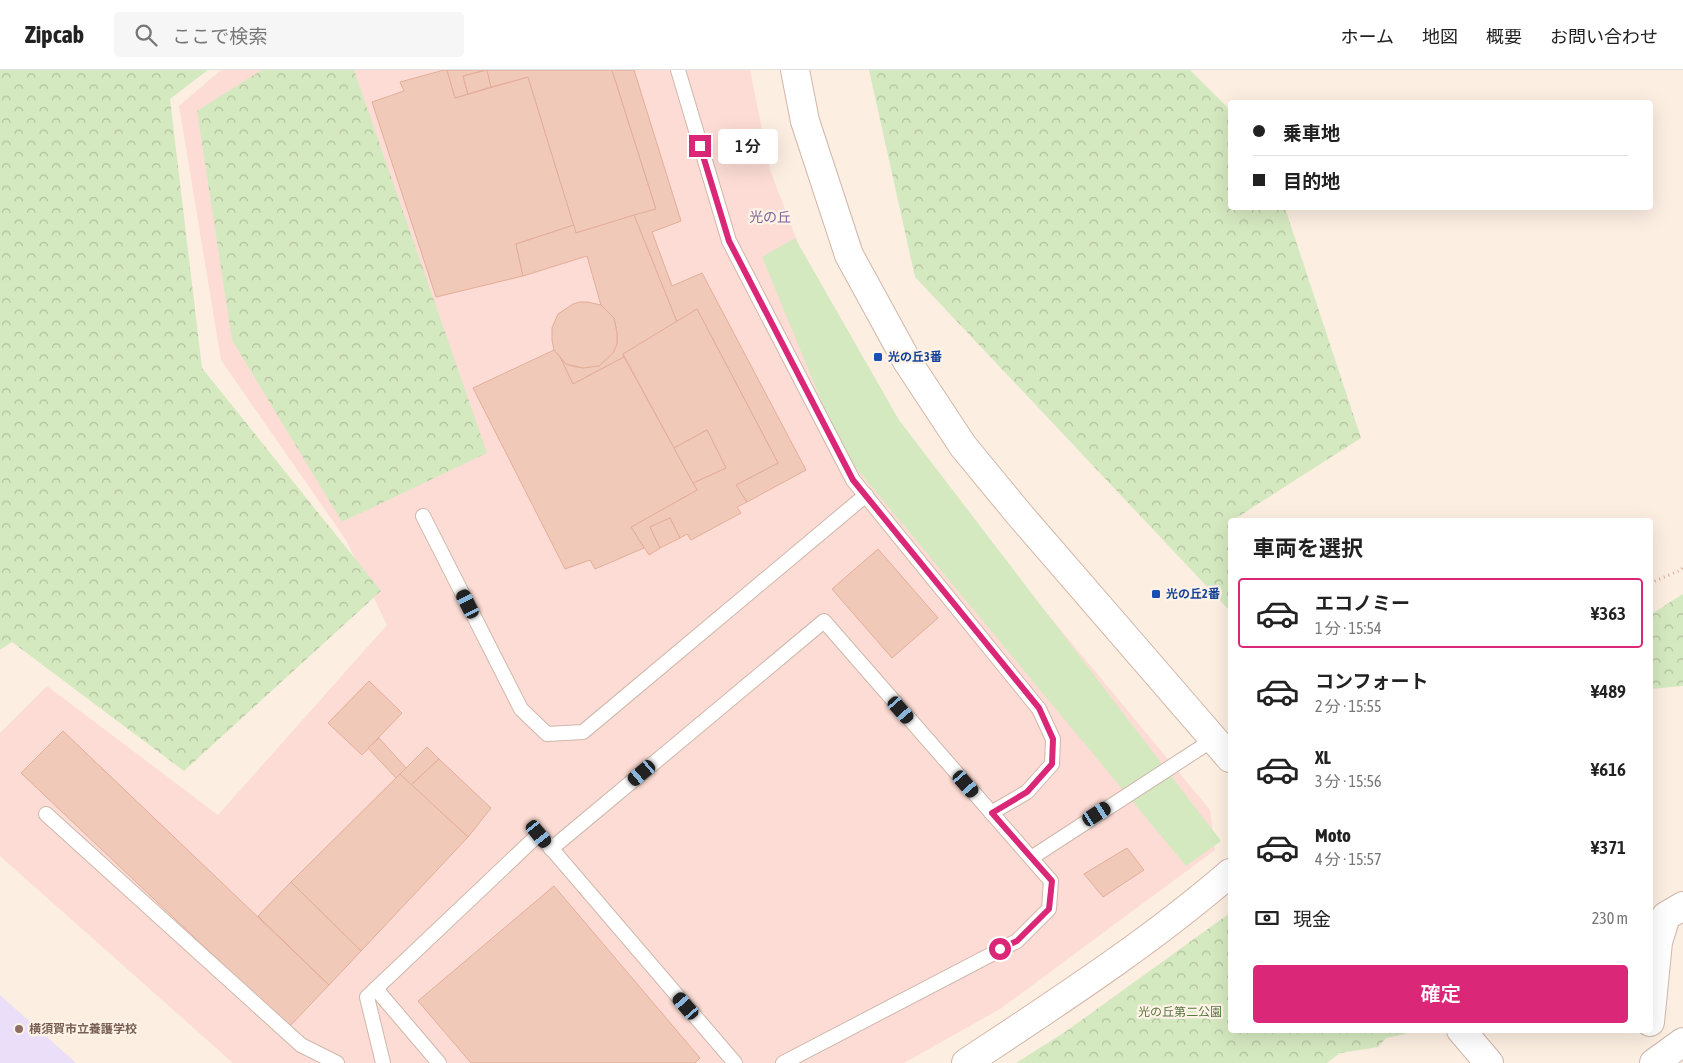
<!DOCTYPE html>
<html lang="ja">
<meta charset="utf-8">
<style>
:root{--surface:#fff;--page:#f6f6f6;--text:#222;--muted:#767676;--line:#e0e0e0;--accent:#db2777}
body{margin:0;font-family:"Asap Condensed","Noto Sans JP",sans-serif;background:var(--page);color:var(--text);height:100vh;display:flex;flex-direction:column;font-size:19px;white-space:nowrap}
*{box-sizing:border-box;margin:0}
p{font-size:16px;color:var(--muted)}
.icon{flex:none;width:28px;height:28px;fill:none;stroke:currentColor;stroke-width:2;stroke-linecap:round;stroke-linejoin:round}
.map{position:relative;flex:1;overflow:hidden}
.sheet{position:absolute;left:1228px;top:448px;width:425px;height:515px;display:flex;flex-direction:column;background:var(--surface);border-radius:5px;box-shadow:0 5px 20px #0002}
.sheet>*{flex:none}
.guide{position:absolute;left:1228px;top:30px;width:425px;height:110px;border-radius:5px;box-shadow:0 5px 20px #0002;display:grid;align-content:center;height:110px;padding:0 25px;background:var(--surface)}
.end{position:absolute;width:22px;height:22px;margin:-11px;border:6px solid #db2777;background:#fff;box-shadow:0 0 0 2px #fff}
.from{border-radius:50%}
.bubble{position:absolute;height:35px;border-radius:5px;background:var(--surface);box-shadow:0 5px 20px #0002;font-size:16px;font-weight:600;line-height:35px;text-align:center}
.car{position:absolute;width:15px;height:30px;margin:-15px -8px;border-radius:6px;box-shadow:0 0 4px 1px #0007;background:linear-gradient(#222 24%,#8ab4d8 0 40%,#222 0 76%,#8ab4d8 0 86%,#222 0)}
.guide b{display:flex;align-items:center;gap:18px;height:48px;font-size:19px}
.guide b+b{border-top:1px solid var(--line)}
.guide i{width:12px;height:12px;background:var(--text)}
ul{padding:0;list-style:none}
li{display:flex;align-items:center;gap:15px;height:70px;margin:0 10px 8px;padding:0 15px;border:2px solid transparent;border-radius:5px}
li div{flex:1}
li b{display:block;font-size:19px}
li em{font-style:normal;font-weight:600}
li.active{border-color:var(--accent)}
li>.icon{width:45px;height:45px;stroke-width:1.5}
h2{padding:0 25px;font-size:22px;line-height:60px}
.pay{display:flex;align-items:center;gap:12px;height:55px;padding:0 25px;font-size:19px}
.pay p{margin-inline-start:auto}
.button{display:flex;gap:10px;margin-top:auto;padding:10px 25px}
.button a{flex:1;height:58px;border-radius:5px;background:var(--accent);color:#fff;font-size:20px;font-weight:600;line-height:58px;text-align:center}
header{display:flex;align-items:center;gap:30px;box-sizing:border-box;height:70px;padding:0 25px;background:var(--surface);border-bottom:1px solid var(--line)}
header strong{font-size:24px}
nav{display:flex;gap:28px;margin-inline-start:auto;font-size:18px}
.search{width:350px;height:45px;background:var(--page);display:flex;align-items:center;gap:12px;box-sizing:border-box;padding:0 18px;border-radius:5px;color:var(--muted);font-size:19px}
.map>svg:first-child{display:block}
.commercial{fill:#fcdcd4}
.education{fill:#ebdef8}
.green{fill:#d5e9c0}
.forest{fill:url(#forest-crowns)}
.building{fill:#f1c9b9;stroke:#e3ad99}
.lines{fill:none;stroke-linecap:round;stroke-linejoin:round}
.lane-casing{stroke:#cfb7ab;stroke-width:16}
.street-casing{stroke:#cfb7ab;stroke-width:30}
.secondary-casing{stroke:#d2b6a8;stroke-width:30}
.path{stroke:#d5ac9c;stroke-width:3;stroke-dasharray:1 4;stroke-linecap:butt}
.lane{stroke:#fff;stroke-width:14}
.street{stroke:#fff;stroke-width:28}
.secondary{stroke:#fff;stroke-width:28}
.route{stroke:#db2777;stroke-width:6}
.transit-dot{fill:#1a4fb4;stroke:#fff3e7;stroke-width:2}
.education-dot{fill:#8d6e63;stroke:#fff3e7;stroke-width:2}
.labels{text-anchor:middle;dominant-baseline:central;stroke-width:4.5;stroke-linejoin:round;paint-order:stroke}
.transit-label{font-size:12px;font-weight:bold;fill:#164399;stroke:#fff3e7;text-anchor:start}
.park-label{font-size:12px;fill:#577841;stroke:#fff3e7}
.education-label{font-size:12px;font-weight:bold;fill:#785e54;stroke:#fff3e7;text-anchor:start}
.neighbourhood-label{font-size:14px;fill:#7f6496;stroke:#fff3e7}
</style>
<header>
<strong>Zipcab</strong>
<div class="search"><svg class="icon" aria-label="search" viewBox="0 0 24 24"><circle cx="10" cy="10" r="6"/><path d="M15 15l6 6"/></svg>ここで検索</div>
<nav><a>ホーム</a><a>地図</a><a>概要</a><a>お問い合わせ</a></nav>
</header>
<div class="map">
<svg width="1683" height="993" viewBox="0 0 1683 993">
<defs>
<pattern id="forest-crowns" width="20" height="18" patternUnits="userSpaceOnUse" patternTransform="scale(1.25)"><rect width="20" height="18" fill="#d5e9c0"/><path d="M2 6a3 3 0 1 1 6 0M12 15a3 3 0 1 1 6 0" fill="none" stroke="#b1bf9e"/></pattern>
</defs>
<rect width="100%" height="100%" fill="#fceee1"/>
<path class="commercial" d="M221,0H750L770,100L821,233L886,349L1210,740L1215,780L1000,939L904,993H233L0,786V663L47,616L218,745L387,555L346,470L221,290L179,36Z"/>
<path class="education" d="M0,925L76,993H0Z"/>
<path class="green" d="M795,168L899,350L1221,771L1186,796L842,381L762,187Z"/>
<g class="forest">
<path d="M0,0H208L170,29L202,298L381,521L184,701L12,572L0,580Z"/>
<path d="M262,0H354L487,383L342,452L232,270L197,41Z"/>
<path d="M869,0H1190L1230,40V138H1285L1361,368L1233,450H1230V541L915,207Z"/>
<path d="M1683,524V616L1650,619V545Z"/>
<path d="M1230,843V960H1402L1406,964L1386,968L1378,977L1340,983L1327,993H1016L1065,962Z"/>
</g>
<g class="building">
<path d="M444,0H447L455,28L528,7L574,155L516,174L523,206L436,227L372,32L404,21L400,12Z"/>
<path d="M447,0H485L463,6L468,24L455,28Z"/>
<path d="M487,0L491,17L468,24L463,6Z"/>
<path d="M487,0H612L656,139L576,163L528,7L491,17Z"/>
<path d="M612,0H634L681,151L652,162L672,216L702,203L806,400L747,432L736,415L778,393L697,239L677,252L634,145L656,139Z"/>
<path d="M634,145L677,252L623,284L624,287L573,314L560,287L566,294L576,297L599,296L613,283L617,274V263L614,248L601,235L587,186L523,206L516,174L574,155L576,163Z"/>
<path d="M580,232H587L601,235L614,248L617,263V274L613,283L599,296L583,298L566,294L554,280L552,270V258L558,244L573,234Z"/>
<path d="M697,239L778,393L736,415L747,432L737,437L741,443L691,470L687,464L680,468L670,448L650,457L660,478L649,485L631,457L697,420L693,413L726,398L707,360L674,378L623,284Z"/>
<path d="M554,280L560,287L573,314L624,287L697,420L631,457L644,478L595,499L590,490L565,499L473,318Z"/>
<path d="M707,360L726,398L693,413L674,378Z"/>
<path d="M670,448L680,468L660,478L650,457Z"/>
<path d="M878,479L938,548L892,588L832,519Z"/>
<path d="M369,611L402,643L362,685L328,653Z"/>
<path d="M63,661L329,915L289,957L21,703Z"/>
<path d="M379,668L406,698L396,708L368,678Z"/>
<path d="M427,677L439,689L411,715L400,704Z"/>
<path d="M439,689L491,738L468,767L411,715Z"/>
<path d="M400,704L468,767L361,881L291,812Z"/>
<path d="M1127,778L1144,800L1103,827L1084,804Z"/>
<path d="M291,812L361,881L329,915L258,846Z"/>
<path d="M554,816L700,988L695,993H471L418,931Z"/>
</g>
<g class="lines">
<g class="lane-casing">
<g id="lane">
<path d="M678,0L729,171L853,410L1039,639L1053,669L1052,694L1027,722L991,743"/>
<path d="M423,446L521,639L547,664L583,662L866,425"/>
<path d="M46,744L301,975L337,993"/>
<path d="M551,779L824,551L1051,811L1049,839L1017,871L783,993"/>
<path d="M1031,788L1214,669"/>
<path d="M376,919L439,993"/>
<path d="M383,993L367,927L539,764L735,993"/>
</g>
</g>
<g class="street-casing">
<g id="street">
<path d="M1650,952L1658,872L1666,846L1683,836"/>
<path d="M1654,993L1683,972"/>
</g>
</g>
<g class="secondary-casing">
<g id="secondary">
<path d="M795,0L805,51L849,185L907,291L963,376L1019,444L1230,688"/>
<path d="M1461,960L1489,993"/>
<path d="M966,993C1056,933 1148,874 1230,803"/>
</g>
</g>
<path class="path" d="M1650,513L1681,500L1683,497"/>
<use href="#lane" class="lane"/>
<use href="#street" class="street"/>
<use href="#secondary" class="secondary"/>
</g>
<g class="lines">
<path class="route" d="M700,76L729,171L853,410L1039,638L1053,669L1052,694L1027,722L992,743L1052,811L1049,839L1017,871L1000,879"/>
</g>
<g class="transit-dot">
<rect x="873" y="282" width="10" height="10" rx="2.5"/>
<rect x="1151" y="519" width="10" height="10" rx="2.5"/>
</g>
<circle class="education-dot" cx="19" cy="959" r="5"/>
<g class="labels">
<g class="transit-label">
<text x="888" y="287">光の丘3番</text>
<text x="1166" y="524">光の丘2番</text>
</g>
<g class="park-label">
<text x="1180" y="942">光の丘第二公園</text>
</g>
<g class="education-label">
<text x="29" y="959">横須賀市立養護学校</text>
</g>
<g class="neighbourhood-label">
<text x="770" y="147">光の丘</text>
</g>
</g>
</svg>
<i class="end from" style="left:1000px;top:879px"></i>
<i class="end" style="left:700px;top:76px"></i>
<div class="bubble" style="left:718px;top:59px;width:60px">1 分</div>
<i class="car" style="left:468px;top:534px;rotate:333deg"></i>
<i class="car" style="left:901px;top:640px;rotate:139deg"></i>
<i class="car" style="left:642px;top:703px;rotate:230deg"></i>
<i class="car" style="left:966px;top:714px;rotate:139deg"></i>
<i class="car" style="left:1097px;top:744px;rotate:57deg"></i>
<i class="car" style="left:539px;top:764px;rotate:141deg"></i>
<i class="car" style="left:686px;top:936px;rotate:319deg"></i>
<div class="guide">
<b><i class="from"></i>乗車地</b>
<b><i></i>目的地</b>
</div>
<section class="sheet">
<h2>車両を選択</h2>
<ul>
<li class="active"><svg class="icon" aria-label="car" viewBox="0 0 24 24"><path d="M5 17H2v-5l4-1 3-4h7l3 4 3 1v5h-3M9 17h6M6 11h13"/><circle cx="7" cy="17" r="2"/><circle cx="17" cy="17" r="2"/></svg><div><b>エコノミー</b><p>1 分 · 15:54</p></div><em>¥363</em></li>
<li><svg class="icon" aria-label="car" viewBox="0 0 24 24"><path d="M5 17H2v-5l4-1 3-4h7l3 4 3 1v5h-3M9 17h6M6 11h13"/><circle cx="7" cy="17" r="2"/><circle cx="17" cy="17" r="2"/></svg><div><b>コンフォート</b><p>2 分 · 15:55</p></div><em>¥489</em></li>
<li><svg class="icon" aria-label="car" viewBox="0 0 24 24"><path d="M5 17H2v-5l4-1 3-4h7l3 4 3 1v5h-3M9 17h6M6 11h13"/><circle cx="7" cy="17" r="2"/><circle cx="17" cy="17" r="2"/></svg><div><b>XL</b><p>3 分 · 15:56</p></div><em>¥616</em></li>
<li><svg class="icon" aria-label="car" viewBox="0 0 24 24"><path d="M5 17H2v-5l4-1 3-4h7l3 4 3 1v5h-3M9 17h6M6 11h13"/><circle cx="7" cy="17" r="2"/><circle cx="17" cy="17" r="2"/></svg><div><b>Moto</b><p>4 分 · 15:57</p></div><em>¥371</em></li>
</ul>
<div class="pay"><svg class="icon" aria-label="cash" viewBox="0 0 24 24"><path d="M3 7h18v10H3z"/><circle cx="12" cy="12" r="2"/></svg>現金<p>230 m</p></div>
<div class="button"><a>確定</a></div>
</section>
</div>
